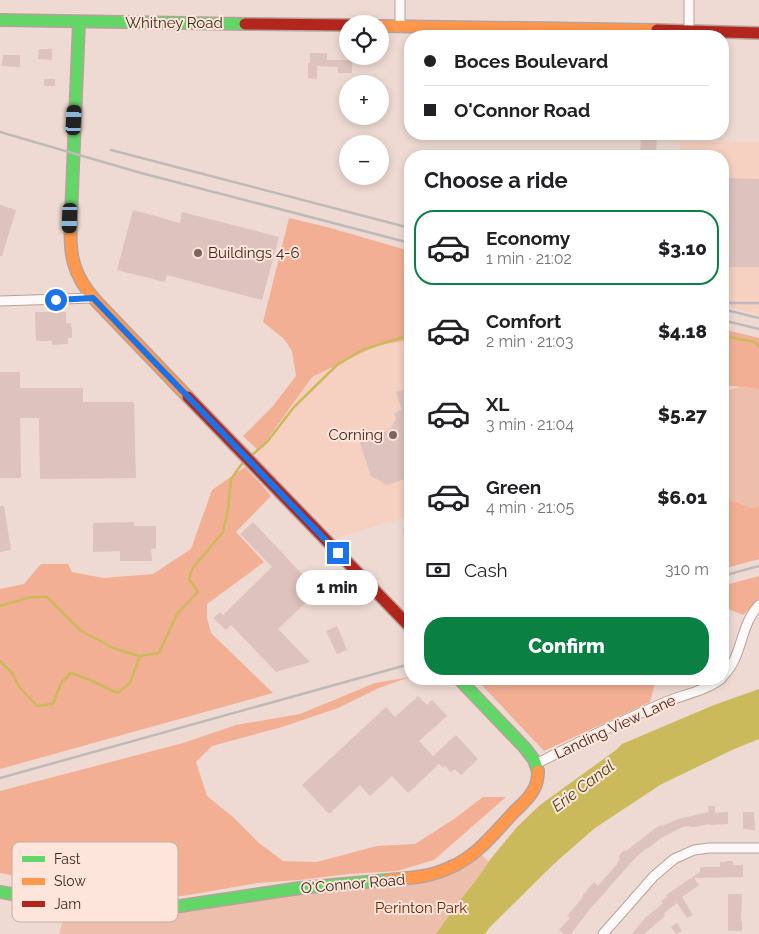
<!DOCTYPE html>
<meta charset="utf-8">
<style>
:root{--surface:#fff;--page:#f6f6f6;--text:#202124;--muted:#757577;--line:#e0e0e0;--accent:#0b8043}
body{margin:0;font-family:Raleway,sans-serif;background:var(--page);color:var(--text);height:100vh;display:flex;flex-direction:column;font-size:19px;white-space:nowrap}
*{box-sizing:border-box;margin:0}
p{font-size:16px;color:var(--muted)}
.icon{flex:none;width:28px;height:28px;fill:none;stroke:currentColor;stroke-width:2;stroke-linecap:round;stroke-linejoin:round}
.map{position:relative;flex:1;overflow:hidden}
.drawer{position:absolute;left:404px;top:150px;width:325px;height:535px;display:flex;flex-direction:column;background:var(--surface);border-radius:20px;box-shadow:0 2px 8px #0003}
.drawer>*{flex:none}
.banner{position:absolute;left:404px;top:30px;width:325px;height:110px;border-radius:20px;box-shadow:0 2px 8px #0003;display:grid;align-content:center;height:110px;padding:0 20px;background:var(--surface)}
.tools{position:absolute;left:339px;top:15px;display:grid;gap:10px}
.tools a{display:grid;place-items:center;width:50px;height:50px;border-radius:50%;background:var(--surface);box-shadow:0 2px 8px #0003;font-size:25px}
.end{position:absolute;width:22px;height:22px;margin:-11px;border:6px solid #1a73e8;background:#fff;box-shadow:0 0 0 2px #fff}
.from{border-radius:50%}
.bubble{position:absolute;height:35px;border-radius:18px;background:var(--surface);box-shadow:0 2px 8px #0003;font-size:16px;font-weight:800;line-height:35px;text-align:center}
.car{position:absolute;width:15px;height:30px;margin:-15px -8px;border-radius:6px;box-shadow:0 0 4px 1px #0007;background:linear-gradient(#222 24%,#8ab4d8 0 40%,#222 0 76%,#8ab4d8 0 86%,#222 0)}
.banner b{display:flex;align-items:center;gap:18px;height:48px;font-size:19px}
.banner b+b{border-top:1px solid var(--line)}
.banner i{width:12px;height:12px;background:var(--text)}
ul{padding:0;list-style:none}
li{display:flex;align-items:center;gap:15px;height:75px;margin:0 10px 8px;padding:0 10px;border:2px solid transparent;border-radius:20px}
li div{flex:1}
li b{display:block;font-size:19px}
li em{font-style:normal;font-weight:800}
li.selected{border-color:var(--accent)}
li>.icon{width:45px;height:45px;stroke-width:1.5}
h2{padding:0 20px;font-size:22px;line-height:60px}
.pay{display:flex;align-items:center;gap:12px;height:55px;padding:0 20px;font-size:19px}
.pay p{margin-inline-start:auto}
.button{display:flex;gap:10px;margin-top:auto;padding:10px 20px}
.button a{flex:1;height:58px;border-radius:20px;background:var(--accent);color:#fff;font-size:20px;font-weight:800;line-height:58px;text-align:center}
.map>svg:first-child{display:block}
.built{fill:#f6d0c0}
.green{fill:#eebeac}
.forest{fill:#f3af93}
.water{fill:#cbba5b}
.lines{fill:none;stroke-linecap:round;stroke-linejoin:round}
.stream{stroke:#cbba5b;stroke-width:2.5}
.building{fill:#ddc2bd}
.street-casing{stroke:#b5a29b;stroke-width:11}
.fast-casing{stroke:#b5a29b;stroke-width:14}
.slow-casing{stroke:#b5a29b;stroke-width:14}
.jam-casing{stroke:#b5a29b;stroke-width:14}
.street{stroke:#fcf9f8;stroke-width:9}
.fast{stroke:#63d668;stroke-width:11}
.slow{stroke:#ff974d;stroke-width:11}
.jam{stroke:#b3261e;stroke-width:11}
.rail{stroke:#bfbab7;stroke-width:2.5}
.route{stroke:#1a73e8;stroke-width:6}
.poi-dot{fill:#7b665d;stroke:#fee5dc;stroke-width:2}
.labels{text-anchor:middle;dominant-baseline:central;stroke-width:4;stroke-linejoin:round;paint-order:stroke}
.street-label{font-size:15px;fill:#3d271e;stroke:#fee5dc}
.poi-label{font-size:15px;fill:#3d271e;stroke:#fee5dc;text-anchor:start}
.park-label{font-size:15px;fill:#692705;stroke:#fee5dc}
.water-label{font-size:16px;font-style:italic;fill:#4a4411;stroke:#fee5dc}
.key{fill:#fee5dc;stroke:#c4aca3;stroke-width:1}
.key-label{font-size:14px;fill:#3d271e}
</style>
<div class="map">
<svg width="759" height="934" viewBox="0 0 759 934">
<rect width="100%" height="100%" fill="#eedad2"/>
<g class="built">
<path d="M680,142H759V315L723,305L722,156H679Z"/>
<path d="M410,340V516L336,538L256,457L312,377L378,345Z"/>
</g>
<g class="green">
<path d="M740,387L759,389V506L754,508L731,501L723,480L722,392Z"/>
<path d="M481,854L489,862L457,904L436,934H59L66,910L300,894L394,886Z"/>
</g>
<g class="forest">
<path d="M289,218L327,227L410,251V340L378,345L312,377L259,451L243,436L273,406L296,376L292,351L284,339L263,322Z"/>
<path d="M722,329L759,338V389L723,385Z"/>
<path d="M245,467L261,484L271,496L236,532L264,562L207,604V618L211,633L273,693L0,769V589L24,584L41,564H68L72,572L104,578L153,574L191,549L212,490Z"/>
<path d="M723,480L731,501L754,508L759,506V559L723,569Z"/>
<path d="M759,576V599L743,615L731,610L723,609L722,586Z"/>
<path d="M410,677L379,688L338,708L282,727L212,746L196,762L207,796L233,817L259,843L283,861L317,862L377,846L415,844L454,819L483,797H506L434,860L397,871L349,874L299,880L257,883L189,895L123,903L73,892L42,881L0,873V791L183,743L236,725L300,714L375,683Z"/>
<path d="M476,679H656L650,702L544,751Z"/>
</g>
<path class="water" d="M759,689V739L732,750L660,785L595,828L556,862L489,928L485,934H436L457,904L475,881L493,856L517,827L540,805L616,750L622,744L714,705Z"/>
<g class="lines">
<g class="stream">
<path d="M722,335L738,339L755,342L759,347"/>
<path d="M252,455L267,442L294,407L337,365L362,350L400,338L410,337"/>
<path d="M0,606L31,597H47L80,630L113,648L140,656L159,653L177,614L198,592L189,579L192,569L223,532L228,510L231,479L241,465L244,462"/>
<path d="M0,661L12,673L20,688L37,706L53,704L61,683L71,673L88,679L117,693L130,683L140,656"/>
</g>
</g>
<g class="building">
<path d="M39,49H52V60L38,59Z"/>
<path d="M310,53H327V60H352V73H338V67L317,66V79L308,78V63H310Z"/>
<path d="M3,55H20V67L2,66Z"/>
<rect x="44" y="79" width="11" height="7"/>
<path d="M641,134H657L656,156H640Z"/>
<path d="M727,178L759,179V267H724Z"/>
<path d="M0,205L16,210L2,256H0Z"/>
<path d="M133,210L180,223L182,212L279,237L262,300L167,275L165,282L117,270Z"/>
<path d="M35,312H66V323H71V327H72V338H68V344L52,345V341H36Z"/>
<path d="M0,372H20V388H83V402H134L136,478L40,479L39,418H20L21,478H0Z"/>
<path d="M410,388V477L387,485L371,476L360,443L362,439L390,430L396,419L394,413L402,410L396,392Z"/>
<path d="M0,506H4L11,550L0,552Z"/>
<path d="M134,522V526H156V549H151L152,561H120V551L93,552V523Z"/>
<path d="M253,522L318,591L278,629L310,662L276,672L231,625L226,630L213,618L220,612L223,615L272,567L240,534Z"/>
<path d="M410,527V547H409L403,529Z"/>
<path d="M337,626L347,650L337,654L326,631Z"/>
<path d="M418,696L427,705L432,700L447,716L419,741L433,756L456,735L478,759L461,775L455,769L451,772L445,766L443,768L439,764L408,793L392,776L370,796L360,785L329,814L302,785L386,707L395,717Z"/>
<path d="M708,806H715V813L728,812V824L709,825V824L694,827H691L690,826L683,827L661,838L647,849V848L636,857L590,909L571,934H564L559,930L570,918L567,916L583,897L582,896L586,892V891L594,882L598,886L616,865L620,859L618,857L624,850L626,851L657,827L662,825V826L678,819L709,812Z"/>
<path d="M743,812H754L755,830L743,829Z"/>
<path d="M726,861H733V865H743V877L694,878L699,885L682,897L693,915L687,918L677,903L664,913L665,916L644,934H632L645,918L663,903L661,901L667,897L666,895L700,872V867H720V862H726Z"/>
<path d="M728,894H742L741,921H742V931H728Z"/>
<path d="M677,923L682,931L676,934L671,927Z"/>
</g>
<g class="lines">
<g class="street-casing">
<g id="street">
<path d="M400,26V0"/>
<path d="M689,31V0"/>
<path d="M0,301L93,298"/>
<path d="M722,677C744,656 739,626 759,605"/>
<path d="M536,764C577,743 618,722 661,704C680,695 704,692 721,679"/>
<path d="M603,934L654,876L674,859L694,850L709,848H759"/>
</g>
</g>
<g class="fast-casing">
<g id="fast">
<path d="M0,20L245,24"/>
<path d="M71,216L79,22"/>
<path d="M459,679L525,748L534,760L538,771"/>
<path d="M0,892L88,908L128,911L160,909L300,888L388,880"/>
</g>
</g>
<g class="slow-casing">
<g id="slow">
<path d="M380,26L657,30"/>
<path d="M71,216C69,252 71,274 97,302L188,397"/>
<path d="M388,880C410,878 431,877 451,867C477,856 495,832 514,812C521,805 530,798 534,789C537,784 538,777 538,771"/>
</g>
</g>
<g class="jam-casing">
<g id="jam">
<path d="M245,24L348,25"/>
<path d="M657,30L759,33"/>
<path d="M188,397L410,627"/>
</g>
</g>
<use href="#street" class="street"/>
<use href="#fast" class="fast"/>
<use href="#slow" class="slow"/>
<use href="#jam" class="jam"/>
<g class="rail">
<path d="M0,132L141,173L410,243"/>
<path d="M111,150L410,228"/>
<path d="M722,303H759"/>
<path d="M722,309L759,318"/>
<path d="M722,320L759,329"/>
<path d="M722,576L759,566"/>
<path d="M0,778L410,664"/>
</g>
</g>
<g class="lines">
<path class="route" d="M56,300L93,298L338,553"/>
</g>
<g class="poi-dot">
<circle cx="198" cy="253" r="5"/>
<circle cx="393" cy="435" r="5"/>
</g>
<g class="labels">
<g class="street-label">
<text x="174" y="23">Whitney Road</text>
<text transform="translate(615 727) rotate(-25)">Landing View Lane</text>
<text transform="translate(353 884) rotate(-5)">O'Connor Road</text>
</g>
<g class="poi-label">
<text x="208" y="253">Buildings 4-6</text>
<text x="383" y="435" text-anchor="end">Corning</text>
</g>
<g class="park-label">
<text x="421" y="908">Perinton Park</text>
</g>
<g class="water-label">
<text transform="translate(583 786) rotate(-37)">Erie Canal</text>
</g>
</g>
<rect x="12" y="842" width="166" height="80" rx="8" class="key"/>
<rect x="22" y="856" width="23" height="6" fill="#63d668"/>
<rect x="22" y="878" width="23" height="7" fill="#ff974d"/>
<rect x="22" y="901" width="23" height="6" fill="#b3261e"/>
<g class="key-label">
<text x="54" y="864">Fast</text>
<text x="54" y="886">Slow</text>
<text x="54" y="909">Jam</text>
</g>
</svg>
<div class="tools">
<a><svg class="icon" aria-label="locate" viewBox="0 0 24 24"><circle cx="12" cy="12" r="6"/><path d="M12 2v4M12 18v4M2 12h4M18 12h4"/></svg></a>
<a>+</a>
<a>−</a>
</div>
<i class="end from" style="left:56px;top:300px"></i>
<i class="end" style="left:338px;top:553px"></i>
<div class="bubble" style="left:296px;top:570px;width:82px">1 min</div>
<i class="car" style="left:74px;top:120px;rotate:3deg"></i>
<i class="car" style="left:70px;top:218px;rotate:182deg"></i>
<div class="banner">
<b><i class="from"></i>Boces Boulevard</b>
<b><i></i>O'Connor Road</b>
</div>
<section class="drawer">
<h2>Choose a ride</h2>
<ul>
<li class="selected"><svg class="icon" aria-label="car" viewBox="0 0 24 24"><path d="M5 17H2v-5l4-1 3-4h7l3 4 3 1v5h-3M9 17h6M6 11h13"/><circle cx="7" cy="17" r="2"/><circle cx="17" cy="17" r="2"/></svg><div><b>Economy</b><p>1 min · 21:02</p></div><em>$3.10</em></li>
<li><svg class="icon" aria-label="car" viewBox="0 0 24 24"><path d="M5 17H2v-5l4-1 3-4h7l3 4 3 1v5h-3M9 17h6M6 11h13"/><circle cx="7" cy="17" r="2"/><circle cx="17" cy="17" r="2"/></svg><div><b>Comfort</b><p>2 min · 21:03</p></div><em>$4.18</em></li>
<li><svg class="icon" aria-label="car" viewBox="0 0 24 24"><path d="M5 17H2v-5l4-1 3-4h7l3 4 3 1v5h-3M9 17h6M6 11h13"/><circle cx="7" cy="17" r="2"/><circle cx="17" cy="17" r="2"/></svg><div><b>XL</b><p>3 min · 21:04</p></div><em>$5.27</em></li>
<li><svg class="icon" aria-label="car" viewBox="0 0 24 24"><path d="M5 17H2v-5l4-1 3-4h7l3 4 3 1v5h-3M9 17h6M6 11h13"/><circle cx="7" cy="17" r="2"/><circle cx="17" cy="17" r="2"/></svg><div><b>Green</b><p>4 min · 21:05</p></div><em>$6.01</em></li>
</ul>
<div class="pay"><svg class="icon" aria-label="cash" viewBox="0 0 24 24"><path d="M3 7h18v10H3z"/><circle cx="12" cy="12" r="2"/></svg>Cash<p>310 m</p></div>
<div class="button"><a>Confirm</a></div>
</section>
</div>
